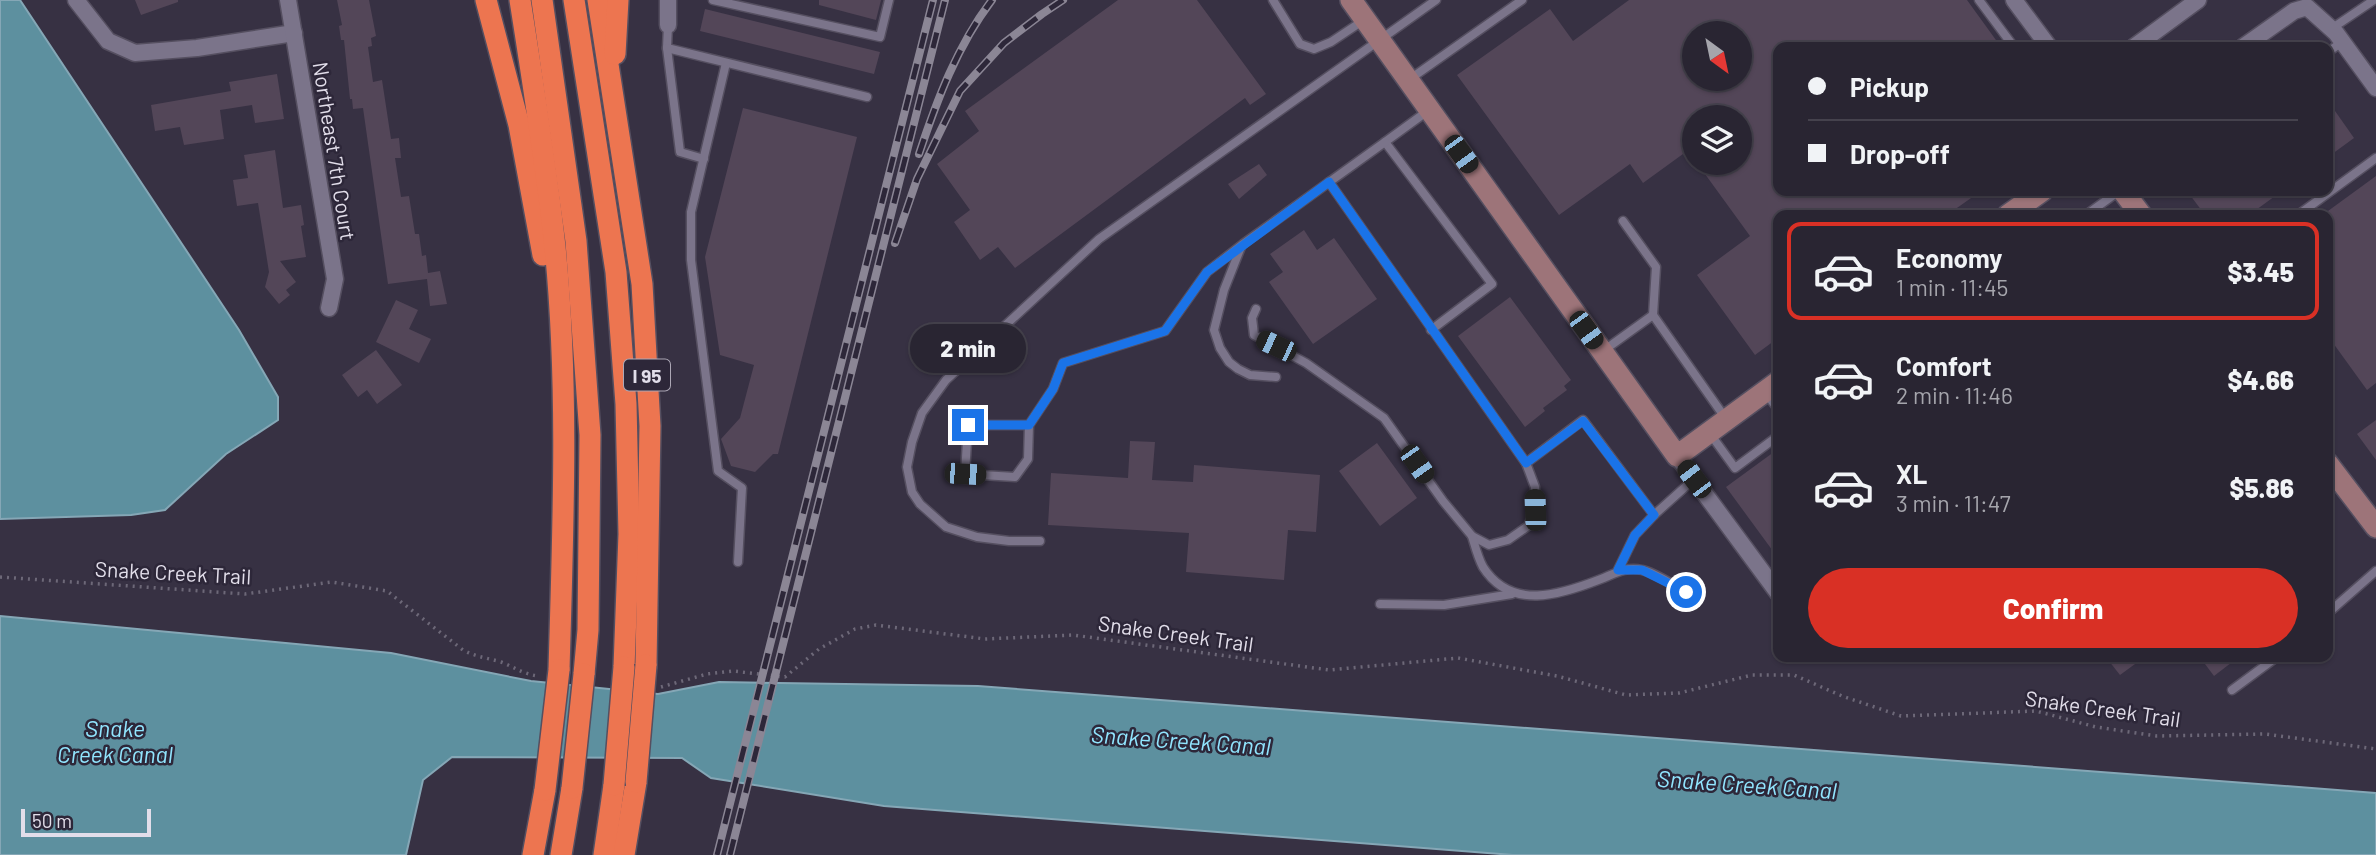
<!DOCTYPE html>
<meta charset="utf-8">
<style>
:root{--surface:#292532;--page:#312d3a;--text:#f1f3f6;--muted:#a5a5ac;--line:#45424d;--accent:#d93025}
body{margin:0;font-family:Barlow,sans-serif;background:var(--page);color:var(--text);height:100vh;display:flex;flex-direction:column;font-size:26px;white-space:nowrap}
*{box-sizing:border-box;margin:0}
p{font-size:23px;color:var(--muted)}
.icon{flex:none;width:38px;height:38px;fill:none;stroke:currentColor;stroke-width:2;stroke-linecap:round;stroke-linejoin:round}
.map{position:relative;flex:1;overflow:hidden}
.side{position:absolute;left:1773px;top:210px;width:560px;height:452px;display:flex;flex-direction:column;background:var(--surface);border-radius:14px;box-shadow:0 2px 5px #0004,0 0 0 2px var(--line)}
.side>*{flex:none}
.hud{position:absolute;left:1773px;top:42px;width:560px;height:154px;border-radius:14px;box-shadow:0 2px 5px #0004,0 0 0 2px var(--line);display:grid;align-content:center;height:154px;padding:0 35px;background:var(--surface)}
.needle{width:46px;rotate:147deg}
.controls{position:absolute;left:1682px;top:21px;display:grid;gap:14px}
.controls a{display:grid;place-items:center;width:70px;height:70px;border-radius:50%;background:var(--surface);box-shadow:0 2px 5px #0004,0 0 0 2px var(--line);font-size:35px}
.scale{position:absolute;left:21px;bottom:18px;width:130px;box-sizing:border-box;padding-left:7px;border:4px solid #e2deea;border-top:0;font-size:19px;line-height:24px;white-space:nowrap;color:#e2deea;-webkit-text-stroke:5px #2d2739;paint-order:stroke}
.end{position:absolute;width:32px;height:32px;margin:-16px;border:9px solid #1a73e8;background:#fff;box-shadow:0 0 0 4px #fff}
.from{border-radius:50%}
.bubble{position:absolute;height:49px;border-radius:24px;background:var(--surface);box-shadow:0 2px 5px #0004,0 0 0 2px var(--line);font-size:23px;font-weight:800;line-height:49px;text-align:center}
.car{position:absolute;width:21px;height:42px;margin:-21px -10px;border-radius:9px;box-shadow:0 0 5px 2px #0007;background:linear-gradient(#222 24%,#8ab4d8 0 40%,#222 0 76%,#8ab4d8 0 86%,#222 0)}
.hud b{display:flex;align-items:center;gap:24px;height:66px;font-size:26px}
.hud b+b{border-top:2px solid var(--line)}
.hud i{width:18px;height:18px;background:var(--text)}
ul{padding:12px 0 0;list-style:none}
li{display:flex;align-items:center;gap:21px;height:98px;margin:0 14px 10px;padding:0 21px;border:4px solid transparent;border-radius:14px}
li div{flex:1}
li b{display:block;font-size:26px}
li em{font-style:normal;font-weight:800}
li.active{border-color:var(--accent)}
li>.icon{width:63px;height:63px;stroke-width:1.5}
.action{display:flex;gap:14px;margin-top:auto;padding:14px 35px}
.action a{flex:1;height:80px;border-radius:42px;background:var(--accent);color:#fff;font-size:28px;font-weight:800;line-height:80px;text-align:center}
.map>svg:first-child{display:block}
.water{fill:#5d909f;stroke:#85a7b6;stroke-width:2}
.building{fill:#534658;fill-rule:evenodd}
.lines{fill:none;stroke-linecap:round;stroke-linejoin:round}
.lane-casing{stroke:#554f60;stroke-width:11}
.street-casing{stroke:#554f60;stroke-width:19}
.secondary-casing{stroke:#554f60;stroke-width:24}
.highway-casing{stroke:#554f60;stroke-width:24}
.path{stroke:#6d6878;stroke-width:3.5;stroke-dasharray:2 5;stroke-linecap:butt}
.lane{stroke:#7b748a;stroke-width:8}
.street{stroke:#7b748a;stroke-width:16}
.secondary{stroke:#9d7479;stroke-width:21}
.highway{stroke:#ed7550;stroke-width:21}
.rail-casing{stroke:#8b8695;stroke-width:8}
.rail{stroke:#2d2739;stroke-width:5;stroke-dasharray:16;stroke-linecap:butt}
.highway-bridge-casing{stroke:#554f60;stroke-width:24;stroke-linecap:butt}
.highway-bridge{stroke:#ed7550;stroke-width:21}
.route{stroke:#1a73e8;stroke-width:9}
.labels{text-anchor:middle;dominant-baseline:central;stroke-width:5;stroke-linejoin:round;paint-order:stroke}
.shield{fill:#2d2739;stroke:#aca7b5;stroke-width:2}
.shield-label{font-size:19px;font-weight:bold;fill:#e2deea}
.street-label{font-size:21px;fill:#e2deea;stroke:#2d2739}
.water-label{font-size:23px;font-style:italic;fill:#91e5fe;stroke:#2d2739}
</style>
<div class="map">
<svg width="2376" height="855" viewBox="0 0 2376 855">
<rect width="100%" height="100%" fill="#373143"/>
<g class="water">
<path d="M0,0H20L239,330L278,397V420L226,454L165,510L131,515L0,519Z"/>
<path d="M0,616L391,653L531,681L658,694L719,682L978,686L2376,793V855H1513L884,806L711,778L682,758L452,757L423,780L406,855H0Z"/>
</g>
<g class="building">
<path d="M135,0H178V2L141,15Z"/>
<path d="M337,0H369L376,36L371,38L372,46L368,47L373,82L382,80L391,139L399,138L401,158H395L401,197L409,196L415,234H419L422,256L426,255L428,273L440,271L447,304L430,306L427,279L388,284L363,108L353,109L352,99H350L344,40H341L339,26L342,25Z"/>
<path d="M819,0H881L876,20L819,5Z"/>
<path d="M1118,0H1197L1266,94L1250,105L1245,98L1015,268L998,247L980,260L954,222L970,210L937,164L979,131L965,111Z"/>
<path d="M1629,0H1967L2001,47H1778V191H1981L1947,215H1778V338L1755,355L1697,275L1750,236L1697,163H1740V117H1694V146L1643,183L1630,164L1559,215L1457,75L1550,9L1573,41ZM1694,33H1740V79H1694Z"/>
<path d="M705,9L880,52L874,74L700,31Z"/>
<path d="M277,74L284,119L255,123L252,105L220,110L224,139L184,145L180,127L155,131L151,105L231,91L229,82Z"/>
<path d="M2328,101L2354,138L2328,157Z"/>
<path d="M743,108L857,137L778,454H773L755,472L731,466L721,439L740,418L754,365L720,355L705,257Z"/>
<path d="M275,150L283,208L301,205L304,225L301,226L306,257L280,261L296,282L286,290L290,295L279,304L265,287L269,272L258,203L237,206L233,180L248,178L244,155Z"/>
<path d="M1259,164L1267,175L1239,199L1228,184Z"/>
<path d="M2376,176V383L2367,390L2328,336V211Z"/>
<path d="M2187,191H2282L2249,215H2205Z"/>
<path d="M1304,230L1317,250L1334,238L1377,299L1313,344L1269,282L1283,272L1270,254Z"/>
<path d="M1510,297L1571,380L1564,386L1567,390L1543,408L1545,411L1525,427L1458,336Z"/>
<path d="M396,300L418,310L409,329L431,339L419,363L376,342Z"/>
<path d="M376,350L402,385L377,404L367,390L358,397L342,375Z"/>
<path d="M2376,420V460L2357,434Z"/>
<path d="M1130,441L1155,442L1152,480L1193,482L1194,465L1320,475L1316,532L1288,530L1284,580L1186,572L1189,533L1048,525L1051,473L1128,478Z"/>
<path d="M1377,443L1417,498L1380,526L1339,471Z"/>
<path d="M1778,449V558L1726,487Z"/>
<path d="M2105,656H2146L2120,675Z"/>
<path d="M2199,656H2240L2214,676Z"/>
</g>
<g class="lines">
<g class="lane-casing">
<g id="lane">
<path d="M713,0L880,37L889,0"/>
<path d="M1273,0L1300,44L1314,49L1331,42L1364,20"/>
<path d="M1979,0L2014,47"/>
<path d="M668,25L667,48L867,97"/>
<path d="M2331,29L2374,0"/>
<path d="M667,48L680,152L704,159"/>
<path d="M2328,52L2342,42"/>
<path d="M726,63L691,212V260L718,471L742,488L738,562"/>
<path d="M1410,79L1522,0"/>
<path d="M1429,110L1385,142L1492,284L1431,330"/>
<path d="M2086,215L2119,191"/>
<path d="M2298,215L2376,158"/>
<path d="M1623,221L1656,267L1653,315"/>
<path d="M1241,247L1224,290L1214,330L1220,348L1229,362L1238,369L1250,375L1276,377"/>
<path d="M1256,309L1252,318L1254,335L1306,363L1384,418L1443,501L1472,536L1489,545L1508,540L1528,526L1535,510V487L1526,463L1329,182"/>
<path d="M1603,351L1653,315L1726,419"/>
<path d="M1765,392L1778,409"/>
<path d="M1029,425L1028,459L1015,477L965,474L968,425H1029L1053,389L1063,363L1165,331L1207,272L1243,244L1385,142"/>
<path d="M1711,435L1735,468L1778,436"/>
<path d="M1526,463L1583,420L1654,515"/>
<path d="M1472,536C1475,546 1478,558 1483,567C1511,611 1560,595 1601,579C1614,574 1626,566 1642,570C1656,573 1672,585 1686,592"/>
<path d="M1040,541H1009L977,537L946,527L920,504L912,492L907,467L912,442L922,413L946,380L1099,239L1436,0"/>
<path d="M1618,570L1635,535L1654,515L1694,479"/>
<path d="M1380,604L1444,605L1512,594"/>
<path d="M2328,613L2376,571"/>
<path d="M2232,690L2278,656"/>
</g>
</g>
<g class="street-casing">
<g id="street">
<path d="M76,0L108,41L135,53L197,48L294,33"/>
<path d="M288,0L335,279L329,308"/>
<path d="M2014,0L2049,47"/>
<path d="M668,25V0"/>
<path d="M2134,47L2198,0"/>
<path d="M2243,47L2294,11L2307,7L2336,33L2376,88"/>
<path d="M1677,456L1778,593"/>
</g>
</g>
<g class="secondary-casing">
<g id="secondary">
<path d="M1351,0L1677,456L1778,382"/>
<path d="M2123,191L2141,215"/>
<path d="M2008,215L2042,191"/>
<path d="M2328,464L2376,527"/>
</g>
</g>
<g class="highway-casing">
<g id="highway">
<path d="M486,0L519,125L543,255"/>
<path d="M520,0C533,82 546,164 555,247C569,387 563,529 559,670"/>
<path d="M542,0L576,241L590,435L588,630L584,674"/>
<path d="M574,0L616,272L626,404L629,534L624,667"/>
<path d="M598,0L642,284L650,426L646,665"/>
<path d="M615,54L618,0"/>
<path d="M533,855L545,790"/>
<path d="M561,855L572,788"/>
<path d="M604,855L614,785"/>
<path d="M624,855L636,782"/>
</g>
</g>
<g class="path">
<path d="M0,577L245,594L332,582L387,591L463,650C476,657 488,658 501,662C514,667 525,675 539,676"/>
<path d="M661,687L707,674L733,671L785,677L819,649L855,629L876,625L985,639L1073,635L1329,670L1458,658L1557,676L1626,695L1679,693L1752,675H1794L1842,696L1901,716L2036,711L2096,727L2157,736L2265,734L2376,749"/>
</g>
<use href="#lane" class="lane"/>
<use href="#street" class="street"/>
<use href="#secondary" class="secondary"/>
<use href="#highway" class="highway"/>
<g class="rail-casing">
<g id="rail">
<path d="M919,154C937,100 957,46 992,0"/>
<path d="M895,243L917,179L960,91L1004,43L1042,14L1063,0"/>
<path d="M717,855L933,0"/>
<path d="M730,855L945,0"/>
</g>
</g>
<use href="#rail" class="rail"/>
<g class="highway-bridge-casing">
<g id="highway-bridge">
<path d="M636,782L646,665"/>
<path d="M614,785L624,667"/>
<path d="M572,788L584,674"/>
<path d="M545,790L559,670"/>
</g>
</g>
<use href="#highway-bridge" class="highway-bridge"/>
</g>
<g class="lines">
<path class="route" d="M968,425H1029L1053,389L1063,363L1165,331L1207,272L1329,182L1526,463L1583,421L1654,515L1635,535L1618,570H1642L1686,592"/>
</g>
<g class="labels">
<rect class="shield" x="624" y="359.5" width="46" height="31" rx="5"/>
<g class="shield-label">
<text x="647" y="375">I 95</text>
</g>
<g class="street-label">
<text transform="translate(335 151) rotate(81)">Northeast 7th Court</text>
<text transform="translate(173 572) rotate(3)">Snake Creek Trail</text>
<text transform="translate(1176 633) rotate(8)">Snake Creek Trail</text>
<text transform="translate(2103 708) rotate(8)">Snake Creek Trail</text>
</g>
<g class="water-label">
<text x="115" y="728">Snake<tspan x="115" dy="26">Creek Canal</tspan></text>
<text transform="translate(1181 740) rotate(4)">Snake Creek Canal</text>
<text transform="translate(1747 784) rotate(4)">Snake Creek Canal</text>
</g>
</g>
</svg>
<div class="controls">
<a><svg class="needle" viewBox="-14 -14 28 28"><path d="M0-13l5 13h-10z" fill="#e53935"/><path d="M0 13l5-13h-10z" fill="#a5a5ac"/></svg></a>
<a><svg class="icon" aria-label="layers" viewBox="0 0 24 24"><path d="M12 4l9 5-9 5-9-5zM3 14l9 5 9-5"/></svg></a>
</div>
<div class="scale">50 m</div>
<i class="end from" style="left:1686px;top:592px"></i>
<i class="end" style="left:968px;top:425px"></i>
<div class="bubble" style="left:910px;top:324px;width:116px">2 min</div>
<i class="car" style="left:1461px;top:154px;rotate:144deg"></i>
<i class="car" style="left:1586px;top:330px;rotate:144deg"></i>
<i class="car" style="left:1276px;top:346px;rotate:295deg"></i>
<i class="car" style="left:1417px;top:464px;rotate:145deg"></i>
<i class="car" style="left:965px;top:474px;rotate:93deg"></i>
<i class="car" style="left:1694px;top:479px;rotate:323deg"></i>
<i class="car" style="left:1535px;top:510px;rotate:358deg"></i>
<div class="hud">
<b><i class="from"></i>Pickup</b>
<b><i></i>Drop-off</b>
</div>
<section class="side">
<ul>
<li class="active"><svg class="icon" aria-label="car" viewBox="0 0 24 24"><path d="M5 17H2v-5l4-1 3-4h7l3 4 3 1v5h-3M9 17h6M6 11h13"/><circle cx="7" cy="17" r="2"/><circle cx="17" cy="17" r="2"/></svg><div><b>Economy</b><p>1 min · 11:45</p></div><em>$3.45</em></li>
<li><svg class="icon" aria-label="car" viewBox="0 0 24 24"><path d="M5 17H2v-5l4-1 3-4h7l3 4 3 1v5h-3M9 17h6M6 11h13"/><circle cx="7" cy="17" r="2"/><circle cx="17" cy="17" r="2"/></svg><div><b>Comfort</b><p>2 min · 11:46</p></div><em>$4.66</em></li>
<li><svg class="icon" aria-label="car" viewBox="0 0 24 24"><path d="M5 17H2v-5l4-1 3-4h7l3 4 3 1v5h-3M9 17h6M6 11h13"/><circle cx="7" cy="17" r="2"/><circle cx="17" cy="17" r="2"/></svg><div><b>XL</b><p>3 min · 11:47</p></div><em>$5.86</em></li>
</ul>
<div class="action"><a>Confirm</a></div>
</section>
</div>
